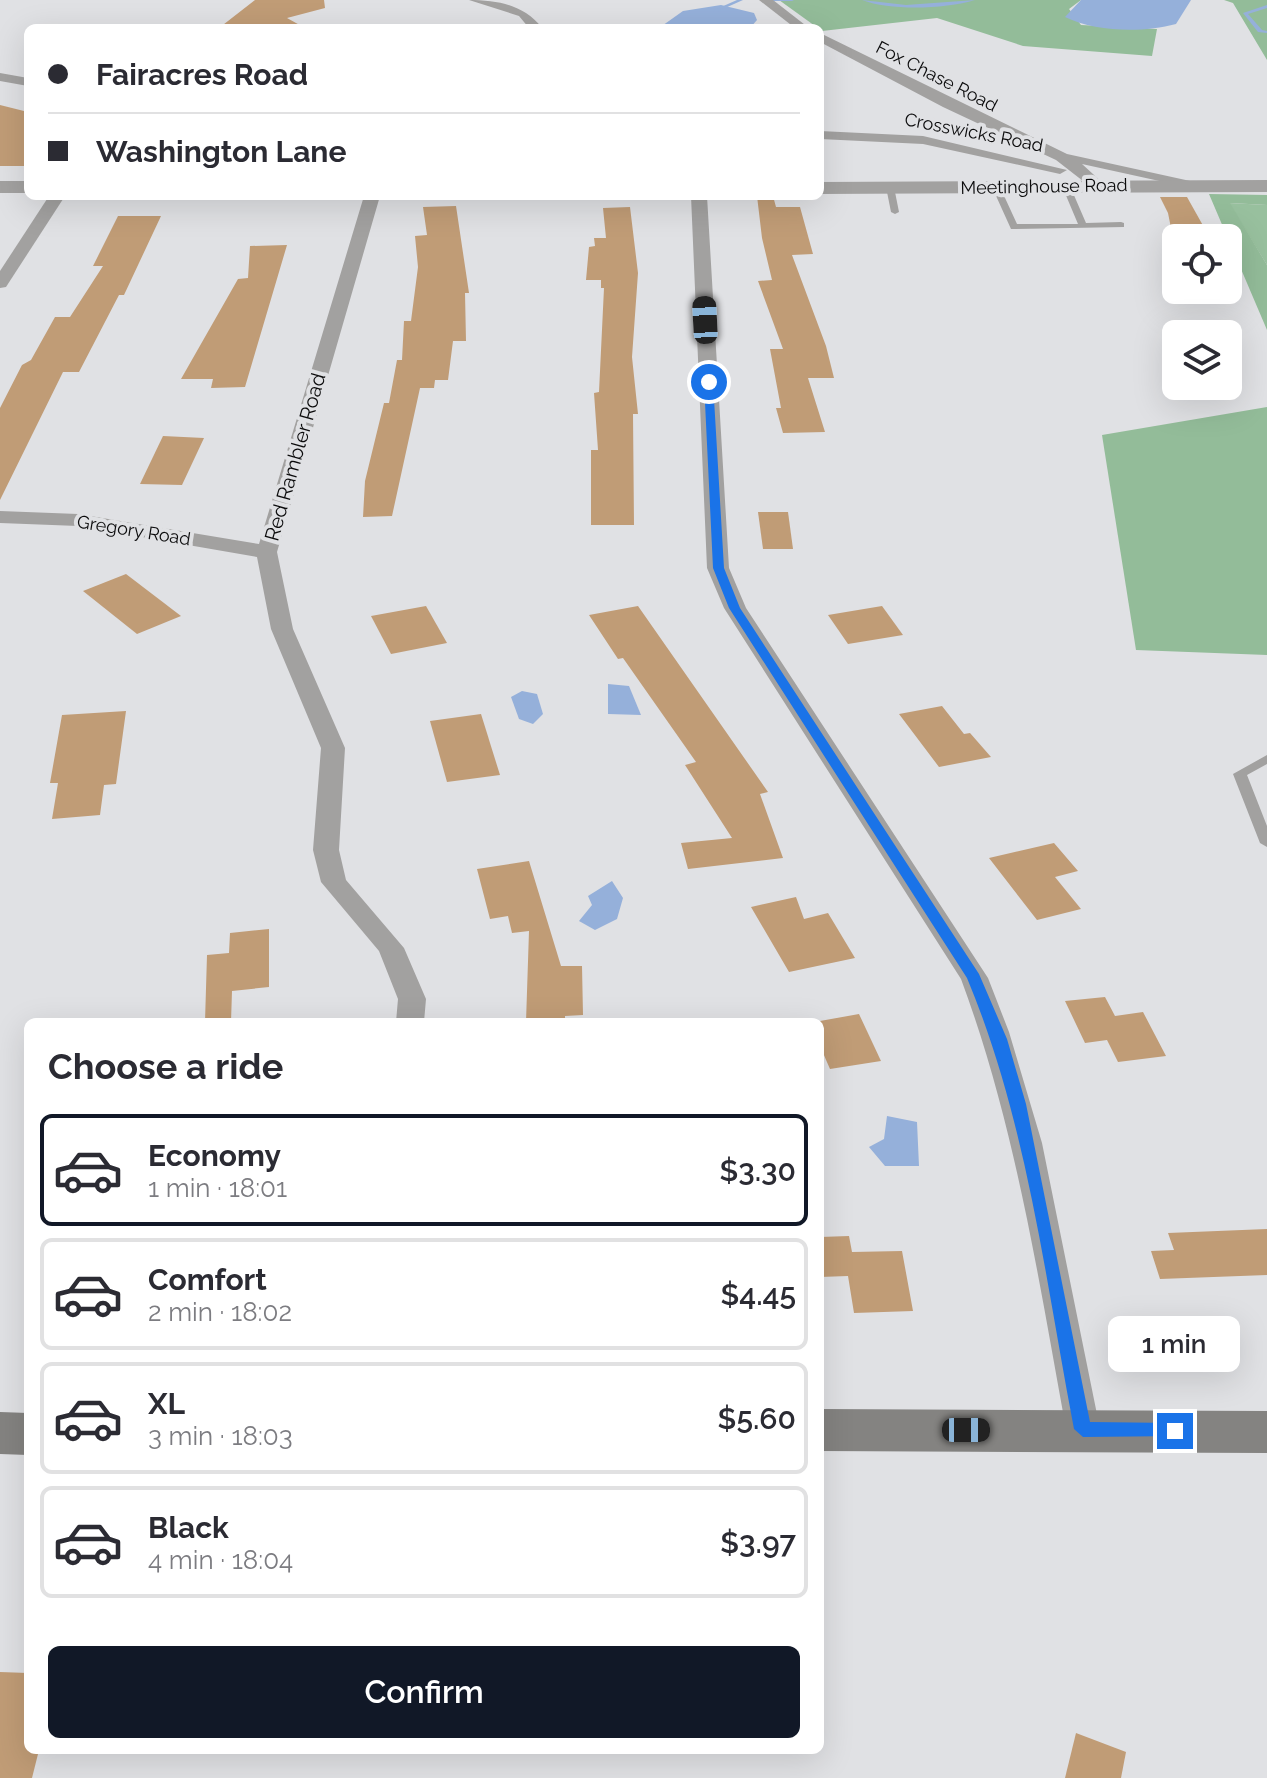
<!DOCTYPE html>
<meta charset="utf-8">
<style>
:root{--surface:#fff;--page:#f7f7f7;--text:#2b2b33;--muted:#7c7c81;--line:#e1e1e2;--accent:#111827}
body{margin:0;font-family:Raleway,sans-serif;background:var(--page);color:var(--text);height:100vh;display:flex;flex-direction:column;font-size:30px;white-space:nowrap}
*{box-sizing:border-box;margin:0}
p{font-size:26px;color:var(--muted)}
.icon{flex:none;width:44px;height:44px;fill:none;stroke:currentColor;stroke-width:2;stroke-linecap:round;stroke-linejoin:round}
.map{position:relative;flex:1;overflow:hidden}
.drawer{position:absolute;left:24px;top:1018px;width:800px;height:736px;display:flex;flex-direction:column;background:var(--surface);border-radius:12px;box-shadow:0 8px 32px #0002}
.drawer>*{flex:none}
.banner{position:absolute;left:24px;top:24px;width:800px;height:176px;border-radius:12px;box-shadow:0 8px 32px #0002;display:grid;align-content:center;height:176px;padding:0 24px;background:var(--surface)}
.controls{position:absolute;left:1162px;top:224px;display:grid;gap:16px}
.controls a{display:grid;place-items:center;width:80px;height:80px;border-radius:12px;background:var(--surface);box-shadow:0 8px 32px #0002;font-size:40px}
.end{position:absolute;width:36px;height:36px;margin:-18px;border:10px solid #1a73e8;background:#fff;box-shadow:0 0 0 4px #fff}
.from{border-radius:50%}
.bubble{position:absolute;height:56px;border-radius:12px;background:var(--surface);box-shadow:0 8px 32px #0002;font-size:26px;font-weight:600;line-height:56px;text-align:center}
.car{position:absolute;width:24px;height:48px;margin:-24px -12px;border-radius:10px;box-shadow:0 0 6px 2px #0007;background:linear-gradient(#222 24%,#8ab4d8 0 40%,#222 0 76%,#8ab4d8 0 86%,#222 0)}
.banner b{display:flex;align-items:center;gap:28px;height:76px;font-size:30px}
.banner b+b{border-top:2px solid var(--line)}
.banner i{width:20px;height:20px;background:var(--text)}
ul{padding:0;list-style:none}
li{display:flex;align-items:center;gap:24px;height:112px;margin:0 16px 12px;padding:0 8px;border:4px solid var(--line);border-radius:12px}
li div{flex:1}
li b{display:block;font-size:30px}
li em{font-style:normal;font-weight:600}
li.selected{border-color:var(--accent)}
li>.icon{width:72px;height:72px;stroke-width:1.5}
h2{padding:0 24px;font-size:36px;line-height:96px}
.cta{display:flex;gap:16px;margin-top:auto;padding:16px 24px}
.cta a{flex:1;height:92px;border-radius:12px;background:var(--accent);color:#fff;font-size:32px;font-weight:600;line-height:92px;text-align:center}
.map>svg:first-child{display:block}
.green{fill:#98c09e}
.forest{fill:#93bc99}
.water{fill:#95b0da}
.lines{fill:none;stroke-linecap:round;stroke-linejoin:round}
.stream{fill:#95b0da;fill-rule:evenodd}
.building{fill:#c09c76}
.service{fill:#a2a1a0;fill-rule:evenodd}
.minor{fill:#a2a1a0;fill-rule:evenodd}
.tertiary{fill:#a2a1a0;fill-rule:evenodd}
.secondary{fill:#848381;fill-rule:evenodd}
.route{fill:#1a73e8}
.labels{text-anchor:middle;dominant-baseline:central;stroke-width:8;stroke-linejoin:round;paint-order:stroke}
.far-street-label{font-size:18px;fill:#0b0b0c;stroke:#e0e1e4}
.street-label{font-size:20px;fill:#0b0b0c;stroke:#e0e1e4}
</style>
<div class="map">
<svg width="1267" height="1778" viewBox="0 0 1267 1778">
<rect width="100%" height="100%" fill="#e0e1e4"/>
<path class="green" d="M1229,203L1267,205V265Z"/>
<g class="forest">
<path d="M779,0H1081L1069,9L1081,25L1157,29L1152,56L1023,46L937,18L822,31Z"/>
<path d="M1224,0H1267V60L1233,3Z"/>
<path d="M1209,194L1267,195V205L1230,203L1267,265V330Z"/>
<path d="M1267,407V655L1136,650L1102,435Z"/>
</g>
<g class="water">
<path d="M1081,0H1191L1176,24C1142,33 1096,32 1065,17Z"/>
<path d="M721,5L754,13L757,20L750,28H659L683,11Z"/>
<path d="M608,684L629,686L641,715L608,714Z"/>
<path d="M522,691L537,694L543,714L533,724L519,719L511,697Z"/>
<path d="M612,881L623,898L617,919L595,930L579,921L592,905L588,896Z"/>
<path d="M887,1116L917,1122L919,1166H885L869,1147L884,1139Z"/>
</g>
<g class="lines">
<g class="stream">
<path d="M737,0H743L716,12L712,11Z"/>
<path d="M761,0H794L792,1H763Z"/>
<path d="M862,0L906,5L975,0C945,9 891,11 862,0Z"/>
<path d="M1267,5V8L1248,14L1262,30L1267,31V33L1258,32L1243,13Z"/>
</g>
</g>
<g class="building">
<path d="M255,0H324L325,8L287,18L305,28H219Z"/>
<path d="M0,105L28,112V166H0Z"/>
<path d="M757,196H773L776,207H800L813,254L792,255L826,346L834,378H808L825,432L783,433L776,408H781L770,349H783L758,281L772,280L762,238Z"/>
<path d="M1160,197H1187L1210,238H1173L1168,213Z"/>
<path d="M456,206L469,293H465L466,341H453L448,380H435L434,388H420L392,516L363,517L365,481L384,403H389L397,360H402L404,321H411L418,267L415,236L427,235L423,207Z"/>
<path d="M630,207L638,273L632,357L638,414H633L634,525H591V450H598L594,393L599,392L604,288H601V280H586L589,247L595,246L594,238H606L603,208Z"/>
<path d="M118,216H161L124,295H119L79,372H63L0,500V408L22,365L31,360L55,317H70L103,266H93Z"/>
<path d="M287,245L245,387L211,388L213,379H181L238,279L248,278L250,246Z"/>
<path d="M163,436L204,438L182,485L140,484Z"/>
<path d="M758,512H788L793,549H763Z"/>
<path d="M126,574L181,616L137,634L83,591Z"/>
<path d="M426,606L447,643L391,654L371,616Z"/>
<path d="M638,606L768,792L760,794L783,858L688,869L681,843L732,838L685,765L696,762L623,658L618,659L589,615Z"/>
<path d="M882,606L903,635L848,644L828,615Z"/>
<path d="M942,706L964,734L970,733L991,757L939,767L899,714Z"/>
<path d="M126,711L116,784L104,785L100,815L52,819L58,783H50L62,715Z"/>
<path d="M481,714L500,775L447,782L430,721Z"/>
<path d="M1054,843L1078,871L1055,877L1081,909L1037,920L989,858Z"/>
<path d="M529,861L561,966H582L583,1015L565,1016V1022H526L529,931L512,933L508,916L490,919L477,869Z"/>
<path d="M796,897L804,919L828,913L855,958L789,972L751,907Z"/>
<path d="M269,929V987L232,991L231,1022H205L207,955L229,953L230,933Z"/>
<path d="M1105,997L1115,1016L1143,1012L1166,1056L1118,1062L1107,1040L1085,1043L1065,1001Z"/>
<path d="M859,1014L881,1061L830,1069L820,1046V1021Z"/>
<path d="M1267,1229V1275L1160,1279L1151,1251L1174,1250L1168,1233Z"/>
<path d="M849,1236L852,1252L902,1251L913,1311L854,1313L848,1276L820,1277V1237Z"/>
<path d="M0,1672L28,1673V1750H39L32,1778H0Z"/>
<path d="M1076,1733L1126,1752L1121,1778H1065Z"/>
</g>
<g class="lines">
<g class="service">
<path d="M1066,184L1070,186L1086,223L1121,222L1124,223V227L1011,229L992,187L996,185L1000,187L1017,224H1078L1062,186Z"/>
<path d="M890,185L894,187L899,212L895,214L891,212L886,187Z"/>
<path d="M1267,755V764L1247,775L1267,826V847L1260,843L1233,774Z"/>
</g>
<g class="minor">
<path d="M469,0C498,0 524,5 542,28H529L519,16Z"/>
<path d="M759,0H773L809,28H795Z"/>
<path d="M820,33L1067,154L1213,186L1205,191L1082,164L1105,185L1092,188L1056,160L943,107L820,42Z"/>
<path d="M0,73L28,78V86L0,81Z"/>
<path d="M820,131L923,136L1067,170L1060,174L923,144L820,139Z"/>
<path d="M49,196H65L6,287L0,288V271Z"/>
<path d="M364,196H380L277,552L293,629L345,748L339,850L346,880L404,948L426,999L424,1022H396L398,999L379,951L321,882L313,850L321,748L271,629L257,557L78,526L0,523V511L78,514L259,544Z"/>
<path d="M691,196H707L729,568L746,608L988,978L1009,1032L1042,1143L1100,1429L1095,1439L1083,1444L1071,1439L1066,1429C1038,1276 1015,1124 961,979L724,608L707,568Z"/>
</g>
<g class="tertiary">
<path d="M1267,180V192L820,194V182Z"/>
<rect x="0" y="181" width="28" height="12"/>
</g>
<g class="secondary">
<path d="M820,1409L1267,1411V1453L820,1451Z"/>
<path d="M0,1412L28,1413V1455L0,1454Z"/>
</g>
</g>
<path class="route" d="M709,379L713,382L724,568L740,608L979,974L1007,1039L1026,1104L1090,1422L1175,1423L1184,1431L1181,1436L1083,1437L1074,1429C1045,1278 1027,1121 967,978L729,608L713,568L704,382Z"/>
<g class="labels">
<g class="far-street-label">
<text transform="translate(937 76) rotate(27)">Fox Chase Road</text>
<text transform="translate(974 132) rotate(11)">Crosswicks Road</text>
<text transform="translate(1044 186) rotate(-1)">Meetinghouse Road</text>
<text transform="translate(134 530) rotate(9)">Gregory Road</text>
</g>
<g class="street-label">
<text transform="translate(295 457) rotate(-74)">Red Rambler Road</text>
</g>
</g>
</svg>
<div class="controls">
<a><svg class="icon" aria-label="locate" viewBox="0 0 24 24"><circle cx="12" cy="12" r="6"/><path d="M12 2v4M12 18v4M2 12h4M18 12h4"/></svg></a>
<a><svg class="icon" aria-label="layers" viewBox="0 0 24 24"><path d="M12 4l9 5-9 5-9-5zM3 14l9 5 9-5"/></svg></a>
</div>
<i class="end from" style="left:709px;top:382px"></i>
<i class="end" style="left:1175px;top:1431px"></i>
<div class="bubble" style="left:1108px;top:1316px;width:132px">1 min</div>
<i class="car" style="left:705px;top:320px;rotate:357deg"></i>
<i class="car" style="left:966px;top:1430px;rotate:90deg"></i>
<div class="banner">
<b><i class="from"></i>Fairacres Road</b>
<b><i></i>Washington Lane</b>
</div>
<section class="drawer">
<h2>Choose a ride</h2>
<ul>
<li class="selected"><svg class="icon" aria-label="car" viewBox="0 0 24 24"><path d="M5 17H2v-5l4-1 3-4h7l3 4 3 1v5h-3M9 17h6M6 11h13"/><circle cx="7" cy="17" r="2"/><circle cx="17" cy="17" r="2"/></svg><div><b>Economy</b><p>1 min · 18:01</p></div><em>$3.30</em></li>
<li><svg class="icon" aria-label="car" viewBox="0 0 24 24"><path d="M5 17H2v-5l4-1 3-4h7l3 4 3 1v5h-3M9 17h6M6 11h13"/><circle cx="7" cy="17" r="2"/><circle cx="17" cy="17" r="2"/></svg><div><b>Comfort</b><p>2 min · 18:02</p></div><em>$4.45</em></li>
<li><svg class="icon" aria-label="car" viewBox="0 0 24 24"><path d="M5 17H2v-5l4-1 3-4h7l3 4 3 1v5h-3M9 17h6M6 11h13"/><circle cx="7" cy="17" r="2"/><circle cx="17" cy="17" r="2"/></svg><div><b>XL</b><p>3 min · 18:03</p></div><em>$5.60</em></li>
<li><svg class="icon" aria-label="car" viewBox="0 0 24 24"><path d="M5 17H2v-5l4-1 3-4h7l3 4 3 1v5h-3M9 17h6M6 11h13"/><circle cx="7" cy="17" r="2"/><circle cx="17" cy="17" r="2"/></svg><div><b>Black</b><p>4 min · 18:04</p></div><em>$3.97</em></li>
</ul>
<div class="cta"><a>Confirm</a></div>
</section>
</div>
